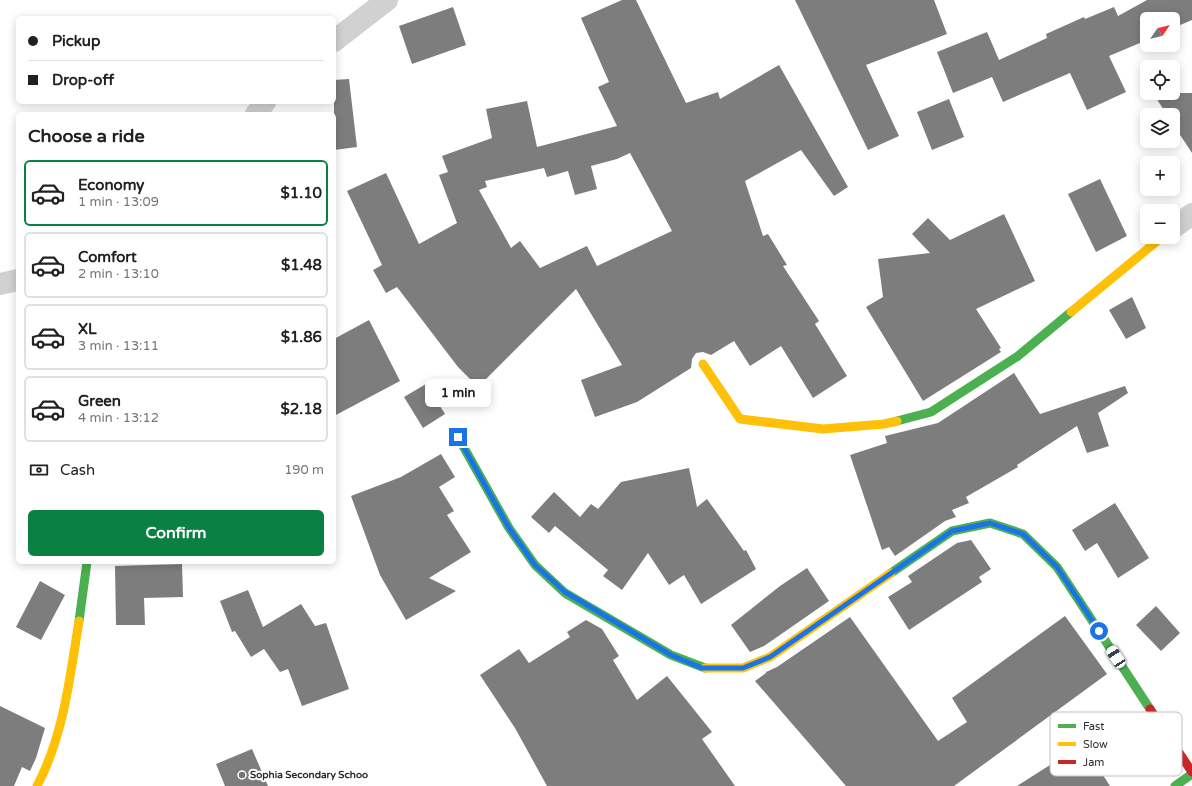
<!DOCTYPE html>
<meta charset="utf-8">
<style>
:root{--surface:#fff;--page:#f6f6f6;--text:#202124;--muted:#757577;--line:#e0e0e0;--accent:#0b8043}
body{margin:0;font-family:"Varela Round",sans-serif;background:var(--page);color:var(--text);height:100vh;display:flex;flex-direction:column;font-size:15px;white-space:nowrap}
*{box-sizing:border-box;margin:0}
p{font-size:13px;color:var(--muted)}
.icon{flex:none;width:22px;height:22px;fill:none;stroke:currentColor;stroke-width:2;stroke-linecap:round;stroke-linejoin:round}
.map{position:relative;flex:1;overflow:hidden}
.side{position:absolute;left:16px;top:112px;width:320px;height:452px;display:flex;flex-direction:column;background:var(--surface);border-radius:6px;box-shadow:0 2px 10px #0003}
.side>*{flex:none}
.hud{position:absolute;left:16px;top:16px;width:320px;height:88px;border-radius:6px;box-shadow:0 2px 10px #0003;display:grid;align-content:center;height:88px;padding:0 12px;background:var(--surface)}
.needle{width:26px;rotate:55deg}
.controls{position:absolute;left:1140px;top:12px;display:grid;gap:8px}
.controls a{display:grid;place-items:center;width:40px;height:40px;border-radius:6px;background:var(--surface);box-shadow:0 2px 10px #0003;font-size:20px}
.end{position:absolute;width:18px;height:18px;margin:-9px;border:5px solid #1a73e8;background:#fff;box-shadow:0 0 0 2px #fff}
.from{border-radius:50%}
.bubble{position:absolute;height:28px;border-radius:6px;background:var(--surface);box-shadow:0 2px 10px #0003;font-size:13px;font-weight:700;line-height:28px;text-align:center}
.car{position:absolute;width:12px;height:24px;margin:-12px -6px;border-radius:5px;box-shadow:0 0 3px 1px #0007;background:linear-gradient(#fff 24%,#345 0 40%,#fff 0 76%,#345 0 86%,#fff 0)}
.hud b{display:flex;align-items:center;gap:14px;height:38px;font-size:15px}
.hud b+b{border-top:1px solid var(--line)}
.hud i{width:10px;height:10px;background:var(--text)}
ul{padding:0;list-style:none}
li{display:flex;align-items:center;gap:12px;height:66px;margin:0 8px 6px;padding:0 4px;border:2px solid var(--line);border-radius:6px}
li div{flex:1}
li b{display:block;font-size:15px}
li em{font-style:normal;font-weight:700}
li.on{border-color:var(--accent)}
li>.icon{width:36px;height:36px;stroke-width:1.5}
h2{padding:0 12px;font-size:18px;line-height:48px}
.pay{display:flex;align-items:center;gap:10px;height:44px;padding:0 12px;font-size:15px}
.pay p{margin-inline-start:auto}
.primary-button{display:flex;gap:8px;margin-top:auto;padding:8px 12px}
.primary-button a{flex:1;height:46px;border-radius:6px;background:var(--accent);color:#fff;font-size:16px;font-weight:700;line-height:46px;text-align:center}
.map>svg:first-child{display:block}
.building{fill:#7d7d7d;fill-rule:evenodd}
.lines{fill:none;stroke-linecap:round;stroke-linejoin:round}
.street{stroke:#d1d1d1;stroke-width:22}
.fast{stroke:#4caf50;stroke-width:9}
.slow{stroke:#ffc107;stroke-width:9}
.jam{stroke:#c62828;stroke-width:9}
.route{stroke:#1a73e8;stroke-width:5}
.poi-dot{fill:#767676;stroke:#fff;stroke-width:1.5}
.labels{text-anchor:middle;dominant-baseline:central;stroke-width:4;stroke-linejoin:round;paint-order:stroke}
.poi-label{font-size:10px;font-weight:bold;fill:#2c2c2c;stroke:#fff;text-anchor:start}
.key{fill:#fff;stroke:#c0c0c0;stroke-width:1}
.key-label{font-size:11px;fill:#2c2c2c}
</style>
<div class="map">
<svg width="1192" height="786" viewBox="0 0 1192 786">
<rect width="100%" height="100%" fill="#fff"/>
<g class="building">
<path d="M622,0H636L686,103L718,92L720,99L779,65L848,187L834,196L801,150L745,181L763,236L768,234L787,265L783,266L819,321L815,324L847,376L813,398L781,346L750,366L734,341L711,355L703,352L696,353L692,359L691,368L637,402L595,417L581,380L622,365L576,289L478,387L458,367L397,287L386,293L373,270L382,265L347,191L386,173L419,244L457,223L439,175L448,172L442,156L492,138L486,109L527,101L537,147L617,126L598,87L609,82L581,18ZM630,153L672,231L597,266L587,246L540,268L520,241L511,248L479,190L487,187L485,181L544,168L547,177L568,171L575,195L597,189L591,166L617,159Z"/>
<path d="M795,0H934L947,34L866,65L899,136L868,150Z"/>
<path d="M1147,0H1192V20L1173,28V19H1147V40L1109,56L1126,92L1087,110L1070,73L1003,102L992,77L953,93L937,52L987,32L999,60L1047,38L1046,34L1084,17L1085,19L1114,7L1118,16Z"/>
<path d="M453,7L466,45L412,64L399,26Z"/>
<path d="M349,79L357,147L334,150V80Z"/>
<path d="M1153,93H1192V153L1173,124V115H1167Z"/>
<path d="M949,99L964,137L932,150L917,112Z"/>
<path d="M1100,179L1127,236L1096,252L1068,194Z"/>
<path d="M1004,214L1035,281L976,309L1001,348L999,349L1001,352L923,401L866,307L883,297L878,259L930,253L912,234L928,218L950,240Z"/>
<path d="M1132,297L1146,328L1126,339L1109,310Z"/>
<path d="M369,320L400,381L334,416V339Z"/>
<path d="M1014,373L1040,414L1125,386L1128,393L1098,413L1109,446L1087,453L1077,426L1017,465L1018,467L966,497L969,503L952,510L956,517L945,521L895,556L889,547L882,550L850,455L887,443L885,436L938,423Z"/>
<path d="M426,384L445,414L423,428L404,397Z"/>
<path d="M441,454L455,477L439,487L454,511L447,515L471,552L429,578L456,591L406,620L380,575L351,496L401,477Z"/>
<path d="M689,468L697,507L707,499L744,551L746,550L756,569L701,604L684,575L669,585L648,553L622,590L603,576L608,570L555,526L549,533L531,517L554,492L580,517L591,504L598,509L621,482Z"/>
<path d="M1115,503L1149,558L1118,578L1097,543L1085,551L1072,530Z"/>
<path d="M971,540L991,569L979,577L982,582L909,630L888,597L912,582L908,576L957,543Z"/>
<path d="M182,564L183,597L144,598L145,625H116L115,566Z"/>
<path d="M807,568L829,601L764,646L750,652L731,625L780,586Z"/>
<path d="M40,581L65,595L41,640L16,627Z"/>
<path d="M248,590L263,627L301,604L315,626L326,623L349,689L302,706L288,669L280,672L264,649L251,657L235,631L232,632L220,601Z"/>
<path d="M1156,606L1180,633L1161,651L1136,625Z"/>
<path d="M1065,616L1107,674L954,786H846L755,681L766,673V672L777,667L850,617L938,741L967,722L952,698Z"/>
<path d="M586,620L602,629L619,656L613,660L637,700L667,676L712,732L702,739L735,786H547L515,728L480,675L519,649L529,663L570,637L567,632Z"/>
<path d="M0,706L45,728L36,758L30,771L22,767L14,786H0Z"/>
<path d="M1083,744L1110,786H1017Z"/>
<path d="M252,749L268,786H225L216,764Z"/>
</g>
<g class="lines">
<g class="street">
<path d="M334,41L387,0"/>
<path d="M256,114L265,102"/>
<path d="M1173,228L1192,214"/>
<path d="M0,284L18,280"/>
</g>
<g class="fast">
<path d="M897,421L931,412L1018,356L1071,312"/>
<path d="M458,437L509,528L535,565L565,593L671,655L705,668"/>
<path d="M891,573L952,531L990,523L1023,534L1057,567L1150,709"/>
<path d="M79,621L87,562"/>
<path d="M1175,786L1192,774"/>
</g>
<g class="slow">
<path d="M1071,312L1162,237"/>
<path d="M703,364L740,419L823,429L884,424L897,421"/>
<path d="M705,668H743L770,657L891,573"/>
<path d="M37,786C64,735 70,676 79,621"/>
</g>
<path class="jam" d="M1150,709L1192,772"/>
</g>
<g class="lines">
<path class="route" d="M458,437L509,528L535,565L565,592L671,655L702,668H743L770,657L952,531L990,523L1023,534L1057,567L1099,631"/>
</g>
<circle class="poi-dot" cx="242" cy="775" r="4"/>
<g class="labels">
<g class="poi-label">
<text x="250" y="775">Sophia Secondary Schoo</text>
</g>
</g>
<rect x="1050" y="712" width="132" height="64" rx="6" class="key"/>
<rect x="1058" y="724" width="18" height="4" fill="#4caf50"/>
<rect x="1058" y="742" width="18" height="4" fill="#ffc107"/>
<rect x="1058" y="760" width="18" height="4" fill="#c62828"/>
<g class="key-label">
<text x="1083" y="730">Fast</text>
<text x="1083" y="748">Slow</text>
<text x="1083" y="766">Jam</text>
</g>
</svg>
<div class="controls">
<a><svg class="needle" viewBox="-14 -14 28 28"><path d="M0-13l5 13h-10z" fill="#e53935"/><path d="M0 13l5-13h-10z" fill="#757577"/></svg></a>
<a><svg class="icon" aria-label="locate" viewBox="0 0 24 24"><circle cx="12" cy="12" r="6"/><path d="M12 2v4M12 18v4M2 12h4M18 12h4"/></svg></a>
<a><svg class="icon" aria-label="layers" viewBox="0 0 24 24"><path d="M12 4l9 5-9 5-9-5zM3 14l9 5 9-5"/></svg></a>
<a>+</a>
<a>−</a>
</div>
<i class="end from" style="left:1099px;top:631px"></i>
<i class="end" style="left:458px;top:437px"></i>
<div class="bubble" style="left:425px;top:379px;width:66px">1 min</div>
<i class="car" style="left:1116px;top:657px;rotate:327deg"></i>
<div class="hud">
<b><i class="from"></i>Pickup</b>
<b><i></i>Drop-off</b>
</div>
<section class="side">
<h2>Choose a ride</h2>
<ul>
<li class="on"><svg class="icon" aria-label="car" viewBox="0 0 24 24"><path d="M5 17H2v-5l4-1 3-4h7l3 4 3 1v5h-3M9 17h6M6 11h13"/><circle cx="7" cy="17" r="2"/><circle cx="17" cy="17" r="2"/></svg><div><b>Economy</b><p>1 min · 13:09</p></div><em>$1.10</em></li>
<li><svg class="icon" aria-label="car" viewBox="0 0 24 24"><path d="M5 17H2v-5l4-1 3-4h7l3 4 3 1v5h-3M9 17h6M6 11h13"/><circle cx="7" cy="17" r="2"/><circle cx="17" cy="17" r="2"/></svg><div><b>Comfort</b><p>2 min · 13:10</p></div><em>$1.48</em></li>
<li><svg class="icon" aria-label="car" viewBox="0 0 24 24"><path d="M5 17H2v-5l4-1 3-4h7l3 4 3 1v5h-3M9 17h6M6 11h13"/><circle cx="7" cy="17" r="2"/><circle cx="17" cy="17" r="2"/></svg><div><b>XL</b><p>3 min · 13:11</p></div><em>$1.86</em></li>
<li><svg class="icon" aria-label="car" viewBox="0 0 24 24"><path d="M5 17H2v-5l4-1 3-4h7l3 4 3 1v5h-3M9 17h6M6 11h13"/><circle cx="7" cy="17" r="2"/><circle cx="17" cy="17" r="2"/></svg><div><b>Green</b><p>4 min · 13:12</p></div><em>$2.18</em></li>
</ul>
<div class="pay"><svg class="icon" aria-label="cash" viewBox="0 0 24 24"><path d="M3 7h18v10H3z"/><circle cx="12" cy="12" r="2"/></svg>Cash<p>190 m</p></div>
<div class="primary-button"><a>Confirm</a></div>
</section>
</div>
